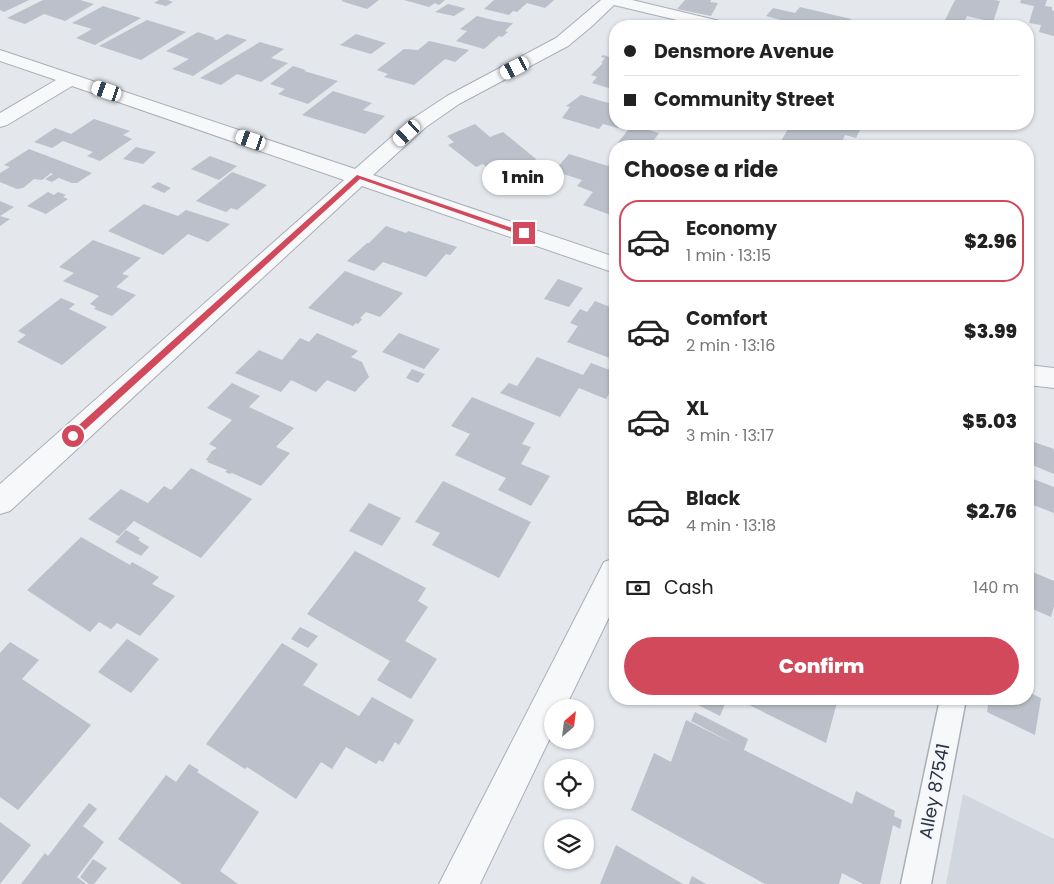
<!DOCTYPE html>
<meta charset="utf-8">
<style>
:root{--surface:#fff;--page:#f6f6f6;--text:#222;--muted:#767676;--line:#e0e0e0;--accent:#d1495b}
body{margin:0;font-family:Poppins,sans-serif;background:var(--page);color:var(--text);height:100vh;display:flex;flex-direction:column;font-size:19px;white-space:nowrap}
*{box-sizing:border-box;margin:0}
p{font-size:16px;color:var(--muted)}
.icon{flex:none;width:28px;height:28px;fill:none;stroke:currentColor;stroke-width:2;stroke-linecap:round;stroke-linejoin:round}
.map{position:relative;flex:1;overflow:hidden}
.panel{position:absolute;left:609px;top:140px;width:425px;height:565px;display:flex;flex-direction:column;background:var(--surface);border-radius:20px;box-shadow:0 1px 4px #0004}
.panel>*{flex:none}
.banner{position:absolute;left:609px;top:20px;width:425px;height:110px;border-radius:20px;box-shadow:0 1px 4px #0004;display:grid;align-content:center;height:110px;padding:0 15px;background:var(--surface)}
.needle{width:32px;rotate:28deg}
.buttons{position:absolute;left:544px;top:699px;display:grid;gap:10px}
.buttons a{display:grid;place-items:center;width:50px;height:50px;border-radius:50%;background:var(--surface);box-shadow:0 1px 4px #0004;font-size:25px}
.end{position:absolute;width:22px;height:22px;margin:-11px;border:6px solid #d1495b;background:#fff;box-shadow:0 0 0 2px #fff}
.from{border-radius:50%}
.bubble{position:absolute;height:35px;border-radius:18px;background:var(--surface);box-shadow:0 1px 4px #0004;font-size:16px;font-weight:800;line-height:35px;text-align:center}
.car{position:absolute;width:15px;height:30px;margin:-15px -8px;border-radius:6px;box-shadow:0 0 4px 1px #0007;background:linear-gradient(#fff 24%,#345 0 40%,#fff 0 76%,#345 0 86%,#fff 0)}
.banner b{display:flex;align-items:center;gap:18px;height:48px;font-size:19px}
.banner b+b{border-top:1px solid var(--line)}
.banner i{width:12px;height:12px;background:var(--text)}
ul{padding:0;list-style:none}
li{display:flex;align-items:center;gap:15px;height:82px;margin:0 10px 8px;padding:0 5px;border:2px solid transparent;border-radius:20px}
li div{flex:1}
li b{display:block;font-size:19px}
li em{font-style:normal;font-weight:800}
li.on{border-color:var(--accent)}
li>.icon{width:45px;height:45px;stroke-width:1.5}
h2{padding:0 15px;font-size:22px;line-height:60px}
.pay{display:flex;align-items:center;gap:12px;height:55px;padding:0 15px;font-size:19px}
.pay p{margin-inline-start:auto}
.action{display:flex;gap:10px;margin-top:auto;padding:10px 15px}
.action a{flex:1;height:58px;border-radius:30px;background:var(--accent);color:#fff;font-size:20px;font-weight:800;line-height:58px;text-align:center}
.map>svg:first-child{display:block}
.built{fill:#d2d6de}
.building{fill:#bbc0ca}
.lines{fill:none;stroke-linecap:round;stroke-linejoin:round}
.service-casing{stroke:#a9aeb7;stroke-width:3}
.minor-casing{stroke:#a9aeb7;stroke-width:2}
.service{fill:#f7f8fa;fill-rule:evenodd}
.minor{fill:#f7f8fa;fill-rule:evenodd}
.route{fill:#d1495b}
.labels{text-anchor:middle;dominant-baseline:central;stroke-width:4;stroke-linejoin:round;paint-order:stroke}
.near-street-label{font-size:18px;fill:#2b3445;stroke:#f4f6f9}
</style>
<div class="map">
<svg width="1054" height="884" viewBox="0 0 1054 884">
<rect width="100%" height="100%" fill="#e4e7ec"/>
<path class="built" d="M963,794L1054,839V884H946Z"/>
<g class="building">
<path d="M0,0H29L4,12L0,10Z"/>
<path d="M43,0H80L94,4L65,21L44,14L25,24L7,18Z"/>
<path d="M159,0H168L173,2L166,6L154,3Z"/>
<path d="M343,0H379L367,9L341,1Z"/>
<path d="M404,0H445L439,5L435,3L429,7Z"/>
<path d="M494,0H554L545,8L527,3L517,12L513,11L509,15L484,9Z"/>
<path d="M685,0H711L710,2L718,3L711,16L677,9Z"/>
<path d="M955,0H995L1000,1L993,22L967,16L962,26L944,22Z"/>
<path d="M1021,0H1047L1045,6L1052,7V10L1054,11V36L1039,32L1041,25L1029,23L1034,6L1020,3Z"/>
<path d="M448,4L464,8L465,9L454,16L435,12Z"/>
<path d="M103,6L141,18L95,45L76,38L92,29L72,23Z"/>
<path d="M800,7L851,19L847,26H794L796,24L766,16L773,8L795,13Z"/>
<path d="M477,16L497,21L513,23L505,31L508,32L502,37L499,36L484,49L456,41L467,31L460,29Z"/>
<path d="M147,20L186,32L141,60L99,46Z"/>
<path d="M650,21L659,23L667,26H645Z"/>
<path d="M198,32L215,38L213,39L217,40L227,34L247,40L193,76L172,69L189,59L166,51Z"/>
<path d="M356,34L386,43L371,54L340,45Z"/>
<path d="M429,41L469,50L455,62L445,59L414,85L384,77L388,74L377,70L404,49L418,50Z"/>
<path d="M260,42L284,49L271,58L288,63L261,82L237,74L221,85L200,78Z"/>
<path d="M603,55L615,59V90L592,83L597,77L591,75L603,63H601L605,58L601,57Z"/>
<path d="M293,66L306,70L304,71L338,81L308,104L278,94L285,89L270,84Z"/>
<path d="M333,91L372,103L363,110L385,116L365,134L302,115Z"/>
<path d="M581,95L615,105V124H621L618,128L603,124L599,129L562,118L570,107L566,106Z"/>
<path d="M94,119L130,131L123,135L132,139L100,161L87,156L93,152L63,141L52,148L34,142L55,128L71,134Z"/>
<path d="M475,124L490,137L503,132L536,159L526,169L501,180L483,164L476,167L448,145L454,142L447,136Z"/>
<path d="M791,124H815L830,128L832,124H863L856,138L845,135L840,146H778Z"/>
<path d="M632,125L659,133L654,140L670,145L669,146L616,145Z"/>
<path d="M136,147L156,152L143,164L123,159Z"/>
<path d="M29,149L92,173L77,183H72L59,178L60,177L52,182L45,179L53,174L51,173L42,180L34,179L23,188L17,189L0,182V173L10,167L4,165Z"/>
<path d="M569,154L608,166L613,160L615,161V210L611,215L583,205L593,192L577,186L582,180L554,171Z"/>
<path d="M210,156L237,166L219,180L191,169Z"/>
<path d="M232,172L267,185L237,210L231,208L226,212L196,201Z"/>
<path d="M158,182L171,188L164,193L151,187Z"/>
<path d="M48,192L54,195L58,192L66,195L63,197L68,199L46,214L27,206Z"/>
<path d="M0,201L14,207L0,216L10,219L0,226Z"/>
<path d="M144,204L178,216L186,210L230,224L208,242L188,234L163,255L108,231Z"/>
<path d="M386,226L406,233L408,231L457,247L450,255L446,254L426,277L383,262L374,271L347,261L367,243H369Z"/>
<path d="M93,240L141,258L122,274L129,276L116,287L136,295L112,316L94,309L96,307L90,304L99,296L63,281L74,273L59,267Z"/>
<path d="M345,271L403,293L380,317L366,312L360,318L362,319L358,324L356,323L353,326L308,308Z"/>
<path d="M558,279L583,288L569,307L544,299Z"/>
<path d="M61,298L75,304L69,309L107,327L62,365L17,342L26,335L18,331Z"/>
<path d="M595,301L615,309V360L567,342L578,326L570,323L580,309L587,312Z"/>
<path d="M317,333L358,351L351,357L362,362L369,377L355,392L327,380L316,392L291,380L281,392L235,373L259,350L282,360L300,338L309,342Z"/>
<path d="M399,333L440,349L424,369L382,352Z"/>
<path d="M537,357L583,375L591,363L615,372V384L606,399L579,388L560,417L500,393L509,383L517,386Z"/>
<path d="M412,369L425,374L418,383L406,378Z"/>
<path d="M232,383L260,396L249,407L294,428L276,447L290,453L261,486L232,473L230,474L225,472L227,470L207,462L209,461L206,460L212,451L217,448L209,444L232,420L207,408Z"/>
<path d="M472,397L535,423L522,444L531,447L521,464L550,476L531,506L498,490L506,478L455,455L470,434L451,426Z"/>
<path d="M1034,442L1054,449V474L1030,464Z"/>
<path d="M191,468L252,499L201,558L134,521L119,536L88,519L121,489L148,503L164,486L171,490Z"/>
<path d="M1028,477L1054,487V513L1028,503Z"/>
<path d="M443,481L531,522L499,578L432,545L440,533L415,522Z"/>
<path d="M369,503L401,518L382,546L349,531Z"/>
<path d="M126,530L140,538L138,540L149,547L141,556L115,542Z"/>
<path d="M81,537L130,565L132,562L159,577L152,584L175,596L140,636L117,623L111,629L99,622L90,632L27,590Z"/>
<path d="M355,551L426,588L418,601L428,607L405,641L437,659L411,699L377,680L390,661L307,614Z"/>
<path d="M1028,570L1054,581V606L1051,617L1028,607Z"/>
<path d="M300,627L318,636L308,648L291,639Z"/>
<path d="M127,639L159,659L131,693L98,672Z"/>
<path d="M10,642L39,660L22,679L91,725L18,810L0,797V653Z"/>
<path d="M282,643L318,664L303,685L359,716L372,697L414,720L399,745L395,742L383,762L379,760L376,764L346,747L332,769L321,762L296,799L247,767L245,769L206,744Z"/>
<path d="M1028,692L1041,698L1035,735L987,712L989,699H1028Z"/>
<path d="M686,699H727L720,716Z"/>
<path d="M732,699H838L826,743L741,701L740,703Z"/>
<path d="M695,712L748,739L744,750L852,804L856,791L895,811L894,816L902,820L900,829L893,825L880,884H863L842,873L839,884H765L631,810L654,753L671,762L686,720L736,745L691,721Z"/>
<path d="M189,764L199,770L197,772L259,812L220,871L238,884H182L118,839L166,775L176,782Z"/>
<path d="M89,803L97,809L83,826L104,842L77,877L86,884H21L45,853L48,856Z"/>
<path d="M0,822L31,845L0,884Z"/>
<path d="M616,845L683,884H600Z"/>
<path d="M93,859L107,868L94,884H89L80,877Z"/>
<path d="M692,876L706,884H689Z"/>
</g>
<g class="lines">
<g class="service-casing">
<path id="service" d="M940,699H966L931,884H901Z"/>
</g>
<g class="minor-casing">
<g id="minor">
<path d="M601,0H632L728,23L730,26H702L614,5L591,27L568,46L459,104L426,127L373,175L615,257V273L362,186L10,511L0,514V484L344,180L72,86L7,125L0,127V113L56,80L0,61V50L355,169L412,119L447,96L556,38Z"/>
<path d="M1028,365L1054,368V388L1028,385Z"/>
<path d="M615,558V605L565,708H552V734L480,884H439L604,562Z"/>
</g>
</g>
<use href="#service" class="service"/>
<use href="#minor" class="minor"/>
</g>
<path class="route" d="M357,175L527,233L521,235L360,179L76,438H70V433Z"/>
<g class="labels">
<g class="near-street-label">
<text transform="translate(934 791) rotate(-79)">Alley 87541</text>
</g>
</g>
</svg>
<div class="buttons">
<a><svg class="needle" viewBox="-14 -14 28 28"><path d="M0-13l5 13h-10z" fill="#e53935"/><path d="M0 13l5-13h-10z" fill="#767676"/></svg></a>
<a><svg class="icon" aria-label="locate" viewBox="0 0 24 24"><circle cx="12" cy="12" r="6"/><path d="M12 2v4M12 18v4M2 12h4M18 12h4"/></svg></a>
<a><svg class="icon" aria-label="layers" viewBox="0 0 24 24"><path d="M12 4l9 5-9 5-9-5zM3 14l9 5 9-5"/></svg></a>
</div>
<i class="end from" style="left:73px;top:436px"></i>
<i class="end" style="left:524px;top:233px"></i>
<div class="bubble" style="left:482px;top:160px;width:82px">1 min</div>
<i class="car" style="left:515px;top:68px;rotate:243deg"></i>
<i class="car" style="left:107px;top:91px;rotate:289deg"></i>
<i class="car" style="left:407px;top:133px;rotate:228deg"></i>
<i class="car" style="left:251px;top:140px;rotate:289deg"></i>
<div class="banner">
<b><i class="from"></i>Densmore Avenue</b>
<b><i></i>Community Street</b>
</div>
<section class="panel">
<h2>Choose a ride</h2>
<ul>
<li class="on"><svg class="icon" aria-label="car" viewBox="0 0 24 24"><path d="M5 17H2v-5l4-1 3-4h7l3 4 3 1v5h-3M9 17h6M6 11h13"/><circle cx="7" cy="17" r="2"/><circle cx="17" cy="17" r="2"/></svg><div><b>Economy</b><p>1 min · 13:15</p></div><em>$2.96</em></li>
<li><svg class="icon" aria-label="car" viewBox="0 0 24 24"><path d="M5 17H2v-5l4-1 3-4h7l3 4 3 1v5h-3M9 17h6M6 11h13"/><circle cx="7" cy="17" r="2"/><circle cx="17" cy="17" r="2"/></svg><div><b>Comfort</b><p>2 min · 13:16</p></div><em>$3.99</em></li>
<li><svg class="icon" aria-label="car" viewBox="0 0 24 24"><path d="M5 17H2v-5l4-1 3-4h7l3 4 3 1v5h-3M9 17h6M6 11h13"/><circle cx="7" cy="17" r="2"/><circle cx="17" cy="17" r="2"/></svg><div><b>XL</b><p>3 min · 13:17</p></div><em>$5.03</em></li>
<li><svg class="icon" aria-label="car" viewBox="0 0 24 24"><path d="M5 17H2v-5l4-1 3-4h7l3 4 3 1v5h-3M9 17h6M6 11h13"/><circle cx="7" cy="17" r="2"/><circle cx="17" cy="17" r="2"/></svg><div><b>Black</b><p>4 min · 13:18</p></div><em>$2.76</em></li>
</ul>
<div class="pay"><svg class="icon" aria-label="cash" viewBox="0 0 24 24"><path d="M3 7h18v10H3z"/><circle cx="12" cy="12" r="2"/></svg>Cash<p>140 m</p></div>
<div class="action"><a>Confirm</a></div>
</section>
</div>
